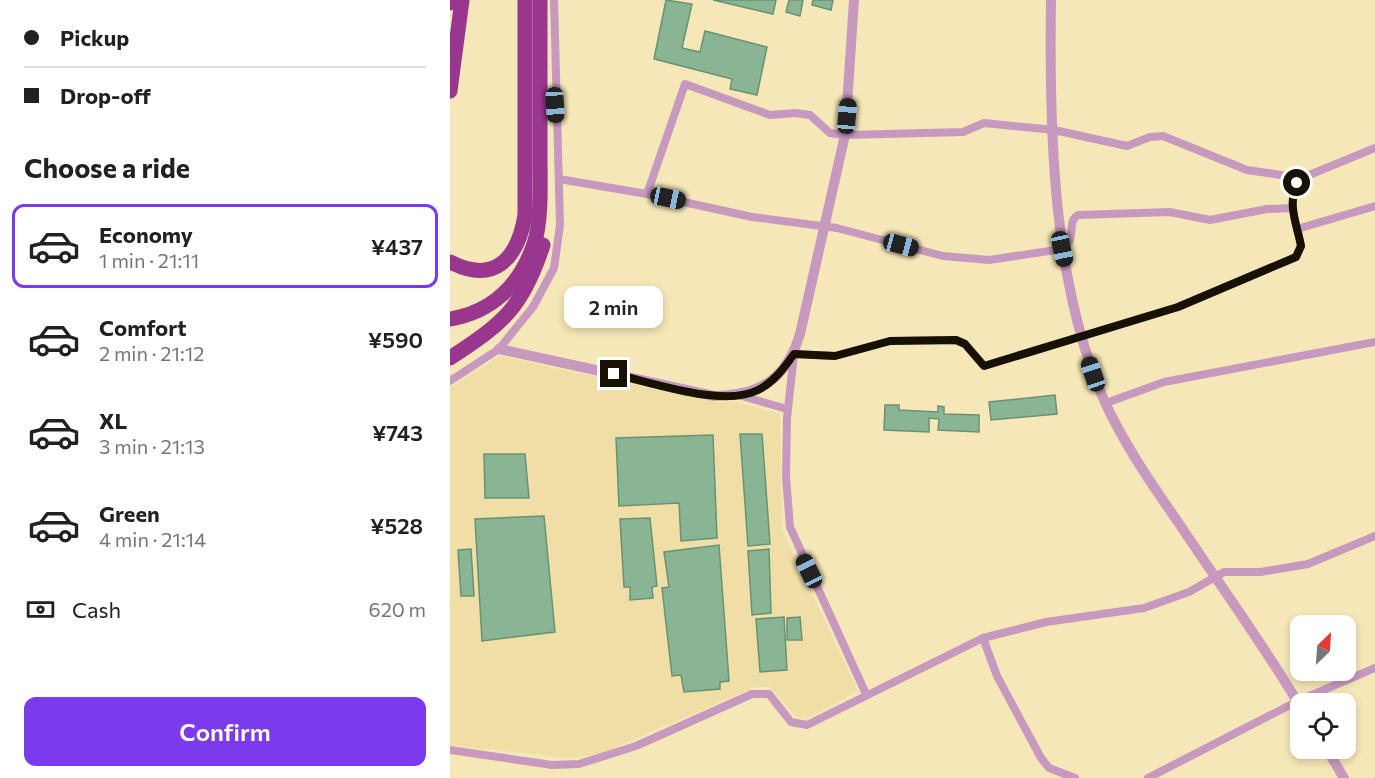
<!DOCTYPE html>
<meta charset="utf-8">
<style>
:root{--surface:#fff;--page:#f6f6f6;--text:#202124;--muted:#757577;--line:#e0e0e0;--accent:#7c3aed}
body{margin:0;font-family:Commissioner,sans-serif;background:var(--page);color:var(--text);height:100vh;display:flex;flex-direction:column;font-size:22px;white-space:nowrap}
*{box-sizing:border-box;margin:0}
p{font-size:20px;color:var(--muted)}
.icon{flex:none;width:33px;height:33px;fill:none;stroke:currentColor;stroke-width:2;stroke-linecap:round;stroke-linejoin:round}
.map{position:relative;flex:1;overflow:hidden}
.side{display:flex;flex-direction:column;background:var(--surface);width:450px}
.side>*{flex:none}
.top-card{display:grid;align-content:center;height:132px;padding:0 24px;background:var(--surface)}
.needle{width:39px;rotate:25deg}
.tools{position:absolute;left:840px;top:615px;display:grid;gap:12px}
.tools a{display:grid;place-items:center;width:66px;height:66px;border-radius:12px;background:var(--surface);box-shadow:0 3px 9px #0003;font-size:30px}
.end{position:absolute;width:27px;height:27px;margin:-14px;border:8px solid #161102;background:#fff;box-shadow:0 0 0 3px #fff}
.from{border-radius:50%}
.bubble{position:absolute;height:42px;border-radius:12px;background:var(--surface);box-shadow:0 3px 9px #0003;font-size:20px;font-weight:600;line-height:42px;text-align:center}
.car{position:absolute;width:18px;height:36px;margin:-18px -9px;border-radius:8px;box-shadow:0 0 4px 2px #0007;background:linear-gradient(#222 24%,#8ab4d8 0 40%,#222 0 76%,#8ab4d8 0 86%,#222 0)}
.top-card b{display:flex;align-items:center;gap:21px;height:57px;font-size:22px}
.top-card b+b{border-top:2px solid var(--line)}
.top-card i{width:15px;height:15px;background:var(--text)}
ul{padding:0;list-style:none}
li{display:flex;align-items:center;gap:18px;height:84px;margin:0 12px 9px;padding:0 12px;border:3px solid transparent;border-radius:12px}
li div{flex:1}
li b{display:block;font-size:22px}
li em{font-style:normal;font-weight:600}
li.current{border-color:var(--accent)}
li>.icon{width:54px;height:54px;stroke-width:1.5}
h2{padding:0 24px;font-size:27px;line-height:72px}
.pay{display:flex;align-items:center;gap:15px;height:66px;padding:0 24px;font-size:22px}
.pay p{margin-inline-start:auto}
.primary-button{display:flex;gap:12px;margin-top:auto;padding:12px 24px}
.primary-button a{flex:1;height:69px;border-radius:12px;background:var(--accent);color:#fff;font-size:24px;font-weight:600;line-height:69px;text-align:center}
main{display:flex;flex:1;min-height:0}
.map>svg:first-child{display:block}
.built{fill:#f0dea7}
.building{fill:#8ab595;stroke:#699274;stroke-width:1.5}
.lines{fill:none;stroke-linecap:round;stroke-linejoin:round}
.minor{stroke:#c899bf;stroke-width:8}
.tertiary{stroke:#c899bf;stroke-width:10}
.motorway{stroke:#99368e;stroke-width:15}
.route{stroke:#161102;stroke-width:8}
</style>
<main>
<section class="side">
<div class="top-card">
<b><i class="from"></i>Pickup</b>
<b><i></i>Drop-off</b>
</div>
<h2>Choose a ride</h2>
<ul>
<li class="current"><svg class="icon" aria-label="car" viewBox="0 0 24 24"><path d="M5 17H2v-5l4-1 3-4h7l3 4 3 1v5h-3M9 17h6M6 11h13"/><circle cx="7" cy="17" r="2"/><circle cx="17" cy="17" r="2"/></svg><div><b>Economy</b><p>1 min · 21:11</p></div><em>¥437</em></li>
<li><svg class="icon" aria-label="car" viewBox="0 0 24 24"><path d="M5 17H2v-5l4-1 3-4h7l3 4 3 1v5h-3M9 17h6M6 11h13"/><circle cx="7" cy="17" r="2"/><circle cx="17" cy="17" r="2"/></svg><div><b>Comfort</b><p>2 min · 21:12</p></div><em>¥590</em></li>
<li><svg class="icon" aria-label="car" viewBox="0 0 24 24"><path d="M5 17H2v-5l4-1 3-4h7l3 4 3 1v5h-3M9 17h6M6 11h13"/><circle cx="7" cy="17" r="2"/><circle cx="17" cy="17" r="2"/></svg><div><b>XL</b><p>3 min · 21:13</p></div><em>¥743</em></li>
<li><svg class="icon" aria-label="car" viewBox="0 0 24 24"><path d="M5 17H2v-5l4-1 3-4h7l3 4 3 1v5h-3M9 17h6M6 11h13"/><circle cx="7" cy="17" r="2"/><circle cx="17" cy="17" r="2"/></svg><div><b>Green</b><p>4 min · 21:14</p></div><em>¥528</em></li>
</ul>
<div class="pay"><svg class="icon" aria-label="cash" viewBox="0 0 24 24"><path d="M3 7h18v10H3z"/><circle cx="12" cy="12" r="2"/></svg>Cash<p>620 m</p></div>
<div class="primary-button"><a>Confirm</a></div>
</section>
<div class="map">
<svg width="925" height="778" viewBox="0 0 925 778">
<rect width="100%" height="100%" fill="#f6e7b8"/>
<path class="built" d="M50,356L264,402H288L330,414L332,531L408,691L357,719L345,716L320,687H305L152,753L122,758L0,745V388Z"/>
<g class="building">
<path d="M216,0L242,4L232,48L250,52L255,31L317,47L307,95L280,89L282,79L204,59Z"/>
<path d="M263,0H326L323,14Z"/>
<path d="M339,0H353L350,16L336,12Z"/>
<path d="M363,0H383L381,10L362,5Z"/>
<path d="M605,395L607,414L541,420L539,402Z"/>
<path d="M435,405H449V410L488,412V406L494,407V414L529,415V432L488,430L489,419L479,418V432L434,430Z"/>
<path d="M290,434H312L320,544L298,546Z"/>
<path d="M263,435L267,538L231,541L229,503L169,506L166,438Z"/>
<path d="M34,454H75L79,498H35Z"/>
<path d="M94,516L105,632L32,641L25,519Z"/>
<path d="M200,518L207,586L202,587L203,598L180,600V587H174L170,519Z"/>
<path d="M269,545L279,681L270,682V689L234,692L231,675L222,676L212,588L219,587L214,552Z"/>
<path d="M21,549L24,596H11L8,550Z"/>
<path d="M319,549L321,613L302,615L298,551Z"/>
<path d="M334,617L337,670L310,672L306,619Z"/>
<path d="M350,617L352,640H337V618Z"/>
</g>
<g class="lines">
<g class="minor">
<path d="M109,179L197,194L302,217L387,228L493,256L539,260L612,249"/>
<path d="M197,194L235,84L320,115L346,113L360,115L380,133L395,135L513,132L534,123L604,130L677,146L700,137L713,136L797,170L852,178"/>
<path d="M847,229L925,206"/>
<path d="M612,243L619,242C624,233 618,221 628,215L720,212L760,220L817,209L842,208"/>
<path d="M0,381L49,349L83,307L104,268L110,225L104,0"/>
<path d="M288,395L337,409"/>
<path d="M656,403L714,382L925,342"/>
<path d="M533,638L547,676L591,758L599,768L625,778"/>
<path d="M416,694L340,527L336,477L337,418L344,354L385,356L440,341L506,340L515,344L534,366L728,307L846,257L851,246C847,222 834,199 852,178L925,148"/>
<path d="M0,750L102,765L129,764L186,746L302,694H319L341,722L357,725L533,638L596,622L694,608L739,592L774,572H810L858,564L925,536"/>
<path d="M698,778L848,701L925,668"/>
</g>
<g class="tertiary">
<path d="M601,0C599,132 602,293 660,413C680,453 705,489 730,525C770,585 813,644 850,706"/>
<path d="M49,349L264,396C310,395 336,380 350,334L395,135L404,0"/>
<path d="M876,748L894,778"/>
</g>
<g class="motorway">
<path d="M0,3L1,0"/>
<path d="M0,91L12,0"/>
<path d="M0,262C45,285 68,258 75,215V0"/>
<path d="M0,319C42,312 70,285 84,244C92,221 90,182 90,157C90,105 90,52 90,0"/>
<path d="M0,358C54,323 73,307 93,245"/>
</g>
</g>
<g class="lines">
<path class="route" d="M164,374C201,382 273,408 308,390C324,382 334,368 344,354L385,356L440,341L506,340L515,344L534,366L728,307L846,257L851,246C847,224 837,205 847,183"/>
</g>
</svg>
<div class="tools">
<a><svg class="needle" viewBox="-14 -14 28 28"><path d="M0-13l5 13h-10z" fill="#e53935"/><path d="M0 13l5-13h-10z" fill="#757577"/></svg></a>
<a><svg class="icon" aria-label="locate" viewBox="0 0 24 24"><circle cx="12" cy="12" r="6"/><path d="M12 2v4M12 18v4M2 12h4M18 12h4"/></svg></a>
</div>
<i class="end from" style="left:847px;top:183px"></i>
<i class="end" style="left:164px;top:374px"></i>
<div class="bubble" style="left:114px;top:286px;width:99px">2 min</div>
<i class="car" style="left:105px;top:105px;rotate:177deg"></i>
<i class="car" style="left:397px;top:116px;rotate:5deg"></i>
<i class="car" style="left:218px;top:198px;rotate:102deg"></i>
<i class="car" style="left:451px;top:245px;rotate:105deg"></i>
<i class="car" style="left:612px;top:249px;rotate:168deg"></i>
<i class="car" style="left:643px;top:374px;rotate:341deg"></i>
<i class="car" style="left:359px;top:571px;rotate:334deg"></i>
</div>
</main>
